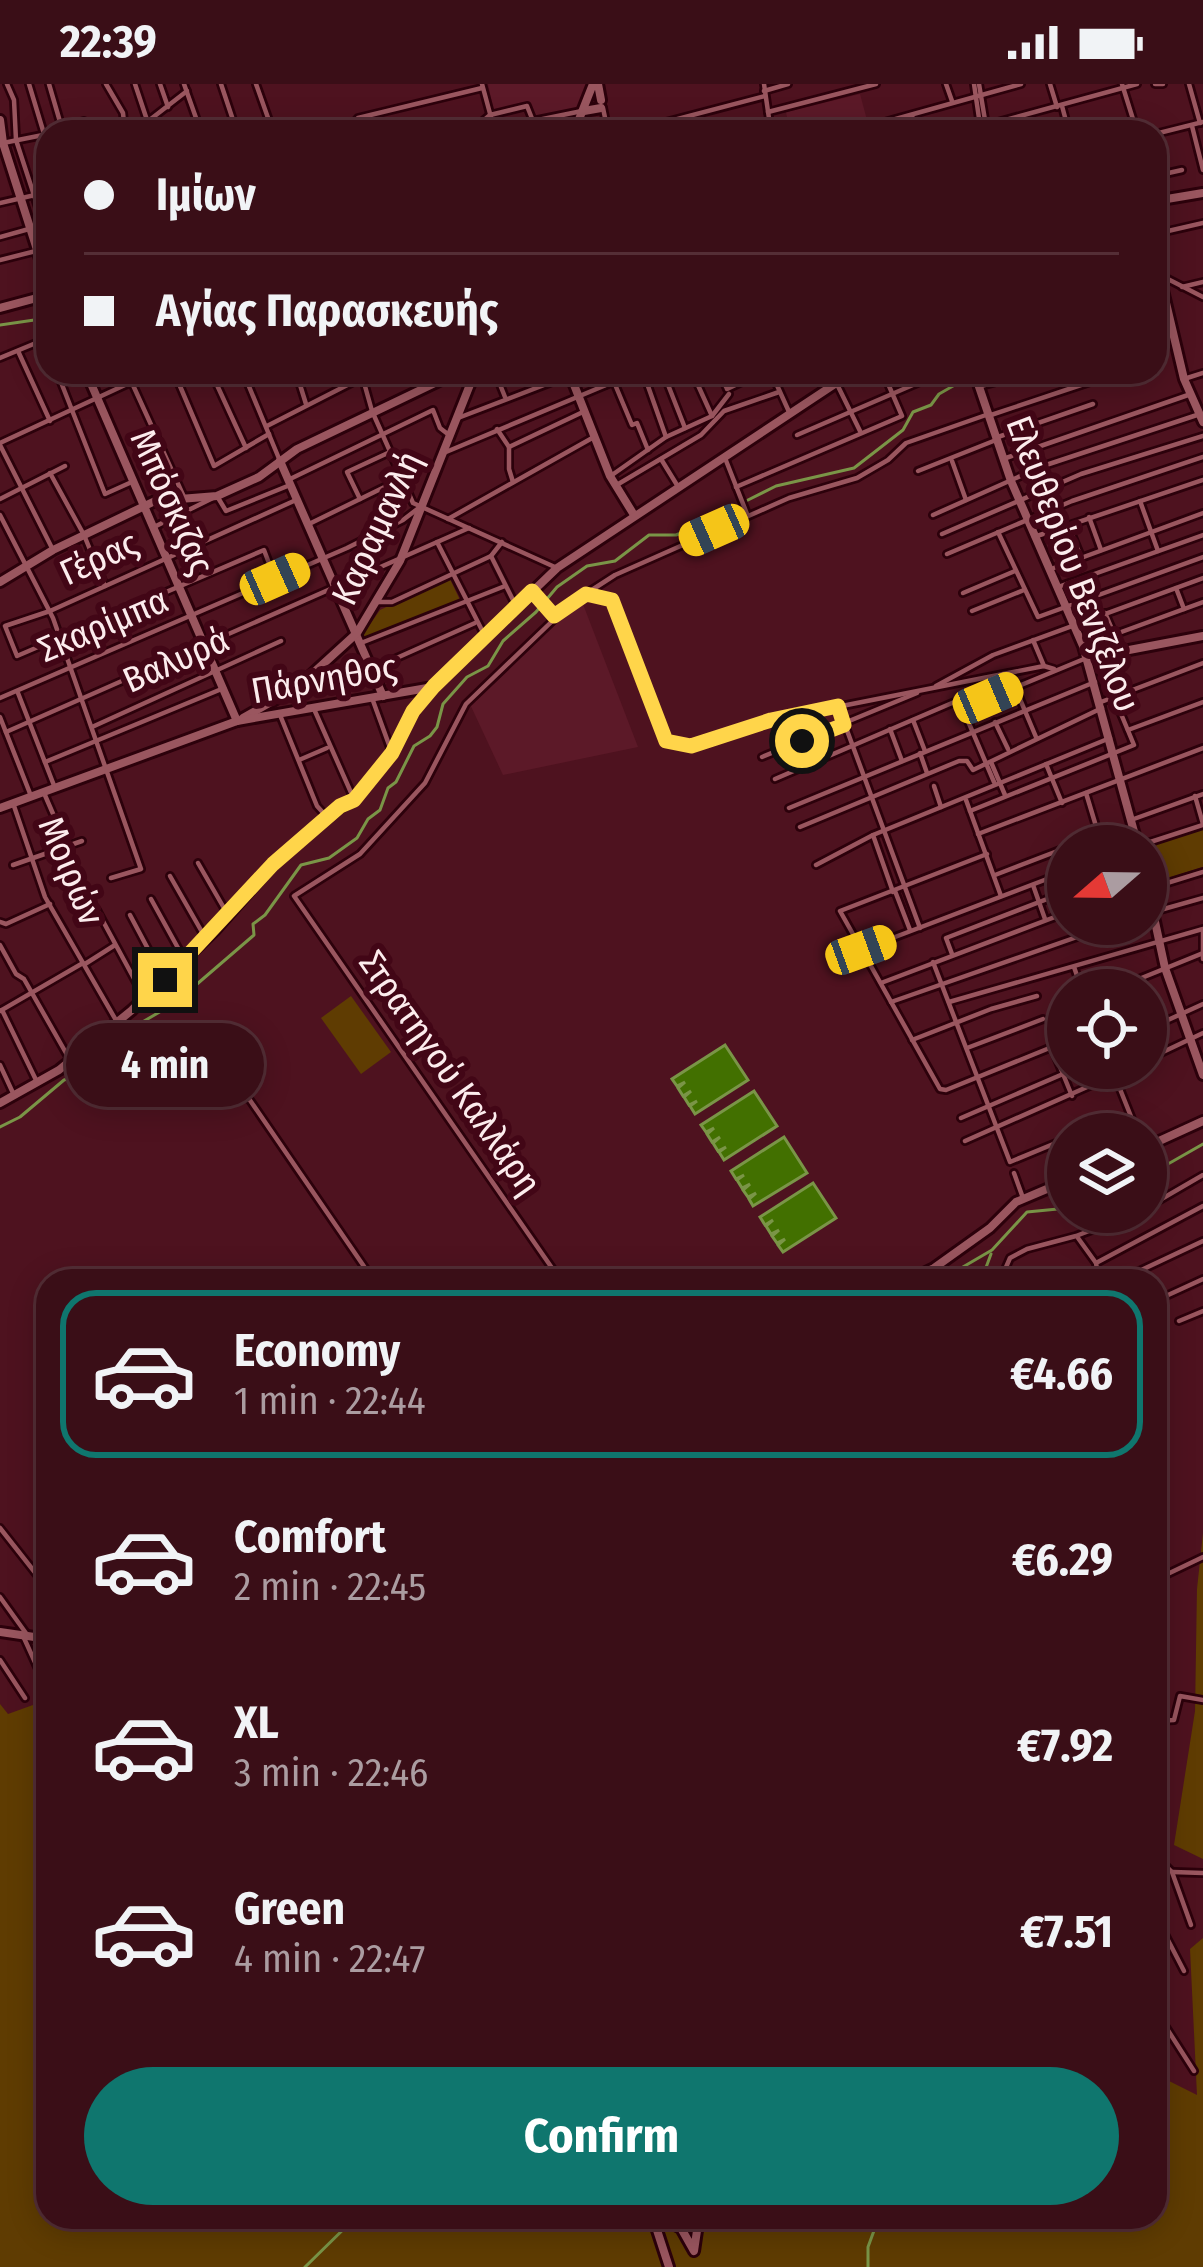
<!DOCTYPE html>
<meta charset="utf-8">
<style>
:root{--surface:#3a0e17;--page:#451c24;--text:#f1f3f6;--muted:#ab9ca1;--line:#542e36;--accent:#0f766e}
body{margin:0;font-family:"Fira Sans Condensed",sans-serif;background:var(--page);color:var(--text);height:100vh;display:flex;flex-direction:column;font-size:45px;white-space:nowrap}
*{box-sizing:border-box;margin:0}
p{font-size:39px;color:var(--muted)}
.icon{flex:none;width:66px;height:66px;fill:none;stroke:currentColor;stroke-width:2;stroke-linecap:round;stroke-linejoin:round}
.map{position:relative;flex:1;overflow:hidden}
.details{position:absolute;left:36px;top:1185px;width:1131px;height:960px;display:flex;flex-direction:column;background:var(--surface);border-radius:36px;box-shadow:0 6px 30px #0003,0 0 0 3px var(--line)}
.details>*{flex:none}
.banner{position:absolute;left:36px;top:36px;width:1131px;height:264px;border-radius:36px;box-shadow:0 6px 30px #0003,0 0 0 3px var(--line);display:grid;align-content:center;height:264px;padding:0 48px;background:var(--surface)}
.needle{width:78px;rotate:250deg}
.controls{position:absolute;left:1047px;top:741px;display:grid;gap:24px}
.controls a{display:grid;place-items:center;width:120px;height:120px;border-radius:50%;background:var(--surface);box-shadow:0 6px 30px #0003,0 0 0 3px var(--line);font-size:60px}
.end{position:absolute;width:54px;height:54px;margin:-27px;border:15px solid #ffd54a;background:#111;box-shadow:0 0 0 6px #111}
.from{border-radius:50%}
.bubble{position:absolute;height:84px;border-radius:42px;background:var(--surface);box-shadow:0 6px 30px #0003,0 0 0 3px var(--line);font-size:39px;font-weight:700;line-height:84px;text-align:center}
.car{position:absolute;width:36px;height:72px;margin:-36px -18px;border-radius:15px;box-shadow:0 0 9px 3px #0007;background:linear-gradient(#f5c518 24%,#345 0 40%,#f5c518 0 76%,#345 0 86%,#f5c518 0)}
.banner b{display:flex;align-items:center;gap:42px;height:114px;font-size:45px}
.banner b+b{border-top:3px solid var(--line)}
.banner i{width:30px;height:30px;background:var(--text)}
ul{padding:21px 0 0;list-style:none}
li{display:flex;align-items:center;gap:36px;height:168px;margin:0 24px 18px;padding:0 24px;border:6px solid transparent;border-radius:36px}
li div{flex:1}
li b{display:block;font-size:45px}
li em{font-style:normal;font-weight:700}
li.on{border-color:var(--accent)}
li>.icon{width:108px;height:108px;stroke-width:1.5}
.primary-button{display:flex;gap:24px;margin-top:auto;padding:24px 48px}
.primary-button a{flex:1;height:138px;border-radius:72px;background:var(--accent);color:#fff;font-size:48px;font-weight:700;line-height:138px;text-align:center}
.status{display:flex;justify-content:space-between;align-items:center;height:84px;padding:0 60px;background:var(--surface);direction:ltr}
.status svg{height:33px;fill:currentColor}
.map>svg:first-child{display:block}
.built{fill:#5c1928}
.green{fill:#5f3c02}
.water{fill:#427000;stroke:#7a9547;stroke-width:3}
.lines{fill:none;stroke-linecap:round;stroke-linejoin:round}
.stream{stroke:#7a9547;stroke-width:3}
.street-casing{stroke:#2c010b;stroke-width:10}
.secondary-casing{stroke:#2c010b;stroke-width:14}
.street{stroke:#9a565f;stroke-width:4.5}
.secondary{stroke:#9a565f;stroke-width:8}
.route{stroke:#ffd54a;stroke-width:15}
.labels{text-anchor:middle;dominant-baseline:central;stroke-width:12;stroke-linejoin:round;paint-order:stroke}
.street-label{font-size:36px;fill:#fceced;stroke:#420616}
</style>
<div class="status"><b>22:39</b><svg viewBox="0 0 49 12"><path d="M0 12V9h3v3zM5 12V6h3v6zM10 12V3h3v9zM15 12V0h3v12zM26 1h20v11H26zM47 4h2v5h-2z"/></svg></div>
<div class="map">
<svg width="1203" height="2183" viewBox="0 0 1203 2183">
<rect width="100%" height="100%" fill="#4e121f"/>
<g class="built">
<path d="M488,0H587L576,26L533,37L529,20L494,28Z"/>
<path d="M860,10L867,36L823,48H790L786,28Z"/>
<path d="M581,515L638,663L503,691L469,618Z"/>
</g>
<g class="green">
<path d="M449,493L460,516L364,555L363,550L380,526Z"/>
<path d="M1203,743V783L1149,800L1146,763Z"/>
<path d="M351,912L391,968L361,990L321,934Z"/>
<path d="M1203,1449V1775L1174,1761L1195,1627L1197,1505Z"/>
<path d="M44,1617L48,1622V2133H1155V1990L1197,2011L1190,1865L1203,1854V2183H0V1620L8,1630Z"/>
</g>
<g class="water">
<path d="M725,961L748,996L695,1030L690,1022L697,1017L689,1021L684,1013L691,1007L683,1012L678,1004L685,998L677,1002L672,995Z"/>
<path d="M754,1007L777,1042L724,1076L719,1068L726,1063L718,1067L713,1059L720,1053L712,1058L707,1050L714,1044L706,1048L701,1041Z"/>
<path d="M784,1053L807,1089L753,1122L749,1115L756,1109L748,1113L743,1106L750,1100L742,1104L737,1096L744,1091L736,1095L731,1087Z"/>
<path d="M813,1099L836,1134L783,1168L778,1161L785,1155L777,1159L772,1152L779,1146L771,1150L766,1142L773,1136L765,1141L760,1133Z"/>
</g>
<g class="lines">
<g class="stream">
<path d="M0,241L48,234"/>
<path d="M746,417L776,402L854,384L903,346L913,328L931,321L939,310L967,294"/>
<path d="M0,1043L20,1033L64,996L94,986L127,947L175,919L254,851L253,840L265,831L301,781L329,774L357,754L368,735L380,726L388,704L396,698L414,662L430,652L437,643L443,620L467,593L488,582L503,557L536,528L557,503L587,482L615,477L649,451H676L736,426"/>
<path d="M1146,1099L1168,1080L1203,1060"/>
<path d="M939,1197L992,1166L1027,1128L1068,1124"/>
<path d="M981,1197L991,1170"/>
<path d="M305,2183L356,2133"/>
<path d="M868,2183V2163L879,2133"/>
</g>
<g class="street-casing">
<g id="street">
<path d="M7,0L14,16L16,56L48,154"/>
<path d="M29,0L48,63"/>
<path d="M49,0L63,48"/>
<path d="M106,0L123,29L125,48"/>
<path d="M135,0L147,36"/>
<path d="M160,0L168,23"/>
<path d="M184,0L201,48"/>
<path d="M221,0L237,48"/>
<path d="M256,0L273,48"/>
<path d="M482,0L495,48"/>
<path d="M764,0L771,48"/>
<path d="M946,0L952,17"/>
<path d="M974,0L981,48"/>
<path d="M979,0L987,48"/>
<path d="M1050,0L1057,23"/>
<path d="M1122,0L1137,48"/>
<path d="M1155,0H1163"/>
<path d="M1189,0L1200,39"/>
<path d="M764,7L788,0"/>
<path d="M1062,22L1069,48"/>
<path d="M603,24L608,48"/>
<path d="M768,28L876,0"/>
<path d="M912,32L917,48"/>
<path d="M987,41L1137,0"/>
<path d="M1192,42L1203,86"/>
<path d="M53,48L84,37"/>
<path d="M134,48L187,7"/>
<path d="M346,48L358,34L482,4"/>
<path d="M470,48L490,31L527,22L533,37L582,27"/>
<path d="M628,48L765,12"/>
<path d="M849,48L1021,0"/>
<path d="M1053,48L1067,44"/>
<path d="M1155,50L1203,38"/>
<path d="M3,59L48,50"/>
<path d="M1155,92L1182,86"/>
<path d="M0,119L48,108"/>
<path d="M1155,150L1203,139"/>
<path d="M0,153L29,145"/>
<path d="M0,176L36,167"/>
<path d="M1160,191L1203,213"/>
<path d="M1182,203L1203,198"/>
<path d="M1155,252L1173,247"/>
<path d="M18,267L50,337"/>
<path d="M0,274L48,254"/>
<path d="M57,288L105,410L134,397"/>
<path d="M127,288L184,413"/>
<path d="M174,288L214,382L269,350"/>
<path d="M211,288L246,364"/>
<path d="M243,288L280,377"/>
<path d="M296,288L306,320"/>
<path d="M339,288L343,300"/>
<path d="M361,288L372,327L413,419L557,484"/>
<path d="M495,288L505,313"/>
<path d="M600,288L605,301"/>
<path d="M643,288L666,353"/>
<path d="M663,288L685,344"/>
<path d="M692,288L712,332"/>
<path d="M720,288L726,303"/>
<path d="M771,288L790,330"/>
<path d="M831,288L860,347"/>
<path d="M474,290L491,288"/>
<path d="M1184,295L1203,289"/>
<path d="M614,298L632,341L637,339L648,366"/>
<path d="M981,302L1033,288"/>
<path d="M727,305L763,288"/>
<path d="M988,332L1099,295"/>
<path d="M458,334L570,291"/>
<path d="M267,342L363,293"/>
<path d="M497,345L509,363V385L513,398"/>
<path d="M797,351L943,288"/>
<path d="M995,354L1093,320"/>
<path d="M0,359L153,288"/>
<path d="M0,361L53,466"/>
<path d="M509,363L585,327"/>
<path d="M446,368L637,288"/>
<path d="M725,374L747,430"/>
<path d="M661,375L677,401"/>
<path d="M1003,375L1191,310"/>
<path d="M952,377L966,416"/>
<path d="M918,387L996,356"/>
<path d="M50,389L84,451L105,502"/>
<path d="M612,391L666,353L712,332L729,310"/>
<path d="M288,396L433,326L440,344L449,351"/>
<path d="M615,402L701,351L724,327L779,308"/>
<path d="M736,403L902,332L883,288"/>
<path d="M0,415L65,382"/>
<path d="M360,415L347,388L390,368"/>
<path d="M1140,417L1158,467"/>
<path d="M0,431L53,534L141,785L111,794"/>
<path d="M933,431L1043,382L1200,330"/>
<path d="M1089,433L1101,466"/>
<path d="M448,435L594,353"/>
<path d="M309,440L401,395"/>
<path d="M1068,441L1081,473"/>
<path d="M154,443L217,412L226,427L290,401"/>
<path d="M998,448L1038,533L1203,473"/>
<path d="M942,450L1081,390L1203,352"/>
<path d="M1034,453L1203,396"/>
<path d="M437,458L486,554"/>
<path d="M947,470L1072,417L1203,373"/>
<path d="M491,472L517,524"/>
<path d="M1051,485L1203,429"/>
<path d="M275,495L264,466L17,572L5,542L50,527L296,416"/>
<path d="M1058,503L1203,451"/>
<path d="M1176,504L1184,525"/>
<path d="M534,509L554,532"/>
<path d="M963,509L1015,487"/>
<path d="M586,510L605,512L614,520L663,652L681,661L704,659L771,636L1044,582L1054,585"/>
<path d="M377,518H392L491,472L502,458"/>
<path d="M972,527L1024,506"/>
<path d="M1105,529L1114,550"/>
<path d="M1033,556L1044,582"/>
<path d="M361,559L505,502"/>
<path d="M1083,562L1203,518"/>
<path d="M372,585L475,539"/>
<path d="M1009,589L1036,653"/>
<path d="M936,602L993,571L1203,494"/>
<path d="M18,609L55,704"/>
<path d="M0,614L347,464L403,436L420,423"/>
<path d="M372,614L392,669"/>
<path d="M1101,618L1203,579"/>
<path d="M838,622L920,844"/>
<path d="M314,625L353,713"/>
<path d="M963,625L1084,575"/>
<path d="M280,631L317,722L327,733"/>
<path d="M0,633L31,712"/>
<path d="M913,636L925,667"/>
<path d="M995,638L1008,665"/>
<path d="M92,643L281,557"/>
<path d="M890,645L902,677"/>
<path d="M1128,646L1203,618"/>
<path d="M6,648L469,444"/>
<path d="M920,669L927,689"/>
<path d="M762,673L917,609"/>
<path d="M299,676L327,664"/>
<path d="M45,678L224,604"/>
<path d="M991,678L1005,711"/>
<path d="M1046,680L1062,719"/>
<path d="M775,695L959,616L994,698"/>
<path d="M934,702L941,723"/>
<path d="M44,709L67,762"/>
<path d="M1086,709L1102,762"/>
<path d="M1195,712L1203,740"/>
<path d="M966,716L1001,812"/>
<path d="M14,722L45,813L117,938"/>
<path d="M789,724L1095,598"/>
<path d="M970,727L1134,661L1114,613"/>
<path d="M1131,736L1203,710"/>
<path d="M800,743L959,677H967L973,686L1102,624"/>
<path d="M978,750L1203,664"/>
<path d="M873,751L893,808"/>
<path d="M1071,762L1099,751"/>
<path d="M1138,762L1203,741"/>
<path d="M987,770L840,827L940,1005L946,1006L1052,963L1072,1012"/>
<path d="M198,779L228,831"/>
<path d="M13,781L82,757"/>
<path d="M816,781L873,751L1110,654"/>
<path d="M995,791L1068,763"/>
<path d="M170,792L206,855"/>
<path d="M1033,801L1045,835"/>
<path d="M1151,804L1203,788"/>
<path d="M895,807L910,846"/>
<path d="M151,815L183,873"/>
<path d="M97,826L145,915"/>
<path d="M1146,830L1203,814"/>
<path d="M130,831L164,895"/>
<path d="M0,838L6,840L50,820"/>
<path d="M1203,848V875"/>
<path d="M0,861L16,890L24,895L70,976"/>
<path d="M861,866L1068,787"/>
<path d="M952,870L946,854L1068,807"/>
<path d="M933,878L1010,1078L1068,1054"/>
<path d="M85,880L115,861"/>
<path d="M1074,883L1082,906"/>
<path d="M881,899L1068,828"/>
<path d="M1112,906L1203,869"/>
<path d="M891,918L1114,840"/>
<path d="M949,918L1203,845"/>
<path d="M2,926L36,996"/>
<path d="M0,927L83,879"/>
<path d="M1146,946L1203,920"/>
<path d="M208,955L374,1197"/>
<path d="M912,956L991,925L1037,912"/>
<path d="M967,964L1043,935"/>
<path d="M1146,976L1203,949"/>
<path d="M0,981L13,1009"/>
<path d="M1120,1005L1138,1050"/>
<path d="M961,1034L1063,990"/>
<path d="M1078,1050L1086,1047L1087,1050"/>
<path d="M965,1057L1130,984"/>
<path d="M1014,1089L1023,1114"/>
<path d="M1146,1124L1203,1091"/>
<path d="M1078,1154L1096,1179"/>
<path d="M561,1197L294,812L360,770L425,699L466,620L570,520L615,491L789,414L857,394L888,376L906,359L986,331"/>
<path d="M1000,1197L1010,1174L1027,1165L1076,1152L1138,1128"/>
<path d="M1099,1197L1096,1179L1203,1122"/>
<path d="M1118,1197L1203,1157"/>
<path d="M1155,1217L1203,1195"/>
<path d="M1179,1237L1203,1227"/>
<path d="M1155,1264L1164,1268"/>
<path d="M0,1444L48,1505"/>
<path d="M1155,1496L1203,1473"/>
<path d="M0,1513L28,1552"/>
<path d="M24,1554L48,1607"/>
<path d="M0,1576L25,1614"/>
<path d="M1155,1630L1164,1600"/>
<path d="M1155,1637L1174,1636L1180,1612L1203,1616"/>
<path d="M1155,1771L1172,1788L1191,1841"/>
<path d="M1173,1788L1203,1789"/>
<path d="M1155,1831L1184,1887"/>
<path d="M1155,1926L1194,1987"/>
</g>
</g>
<g class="secondary-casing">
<g id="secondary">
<path d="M598,0L601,16"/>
<path d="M584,27L601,24"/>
<path d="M0,36L3,59L48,200"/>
<path d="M574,48L593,0"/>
<path d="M1155,117L1203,109"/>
<path d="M1155,187L1162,202L1184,295L1203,338"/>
<path d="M0,224L48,211"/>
<path d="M86,288L237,637"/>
<path d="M569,288L610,392L634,431"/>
<path d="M974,288L1011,397L1083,562L1138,762"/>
<path d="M280,377L383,612"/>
<path d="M0,498L53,466L155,417L217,412L259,393L297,365L458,288"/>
<path d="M1087,574L1203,552"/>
<path d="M243,634L299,602L357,549L400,477L475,288"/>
<path d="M0,724L237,637L433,603"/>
<path d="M1146,796L1165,884L1203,991"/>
<path d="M0,1019L59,986L132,926L214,847L273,780L340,723L354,716L392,669L413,627L434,602L557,484L853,288"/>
<path d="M1146,1063L1203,1037"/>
<path d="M907,1197L934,1184L990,1144L1016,1118L1068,1096"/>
<path d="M0,1548L48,1555"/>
<path d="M657,2133L655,2140L669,2183"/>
<path d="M661,2133L681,2144L694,2167L699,2133"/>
</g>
</g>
<use href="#street" class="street"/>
<use href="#secondary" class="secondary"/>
</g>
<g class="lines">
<path class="route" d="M165,896L273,780L340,722L354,716L392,669L413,627L434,602L532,507L554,532L586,510L612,516L666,657L691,662L771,636L838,622L844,641L802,657"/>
</g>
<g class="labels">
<g class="street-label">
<text transform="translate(172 418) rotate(66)">Μπόσκιζας</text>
<text transform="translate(377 444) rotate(-65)">Καραμανλή</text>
<text transform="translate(99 474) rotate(-25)">Γέρας</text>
<text transform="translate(1073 480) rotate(69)">Ελευθερίου Βενιζέλου</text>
<text transform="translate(103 541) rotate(-23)">Σκαρίμπα</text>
<text transform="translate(176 576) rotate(-24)">Βαλυρά</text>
<text transform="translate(324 595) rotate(-10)">Πάρνηθος</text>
<text transform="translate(71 787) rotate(67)">Μοιρών</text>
<text transform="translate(450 989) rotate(55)">Στρατηγού Καλλάρη</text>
</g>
</g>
</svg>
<div class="controls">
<a><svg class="needle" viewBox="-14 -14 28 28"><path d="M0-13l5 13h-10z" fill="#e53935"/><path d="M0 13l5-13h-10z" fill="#ab9ca1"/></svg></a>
<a><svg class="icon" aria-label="locate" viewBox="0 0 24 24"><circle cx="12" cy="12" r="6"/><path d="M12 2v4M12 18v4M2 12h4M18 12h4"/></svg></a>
<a><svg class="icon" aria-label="layers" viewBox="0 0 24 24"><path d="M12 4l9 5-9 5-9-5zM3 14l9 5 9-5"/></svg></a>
</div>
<i class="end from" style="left:802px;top:657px"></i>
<i class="end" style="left:165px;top:896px"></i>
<div class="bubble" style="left:66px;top:939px;width:198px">4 min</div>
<i class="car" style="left:714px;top:446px;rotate:246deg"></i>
<i class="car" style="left:275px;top:495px;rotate:66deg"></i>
<i class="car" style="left:988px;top:614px;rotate:67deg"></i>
<i class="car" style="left:861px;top:866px;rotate:70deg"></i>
<div class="banner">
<b><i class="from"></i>Ιμίων</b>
<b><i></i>Αγίας Παρασκευής</b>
</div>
<section class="details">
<ul>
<li class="on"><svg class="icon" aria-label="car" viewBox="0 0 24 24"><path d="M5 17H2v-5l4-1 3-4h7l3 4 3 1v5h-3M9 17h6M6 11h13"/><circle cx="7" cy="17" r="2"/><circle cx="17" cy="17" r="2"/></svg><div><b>Economy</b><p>1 min · 22:44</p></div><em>€4.66</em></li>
<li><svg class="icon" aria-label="car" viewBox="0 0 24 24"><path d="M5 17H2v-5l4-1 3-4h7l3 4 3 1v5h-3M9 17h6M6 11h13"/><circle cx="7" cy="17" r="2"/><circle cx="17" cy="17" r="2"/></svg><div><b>Comfort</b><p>2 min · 22:45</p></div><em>€6.29</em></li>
<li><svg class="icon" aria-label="car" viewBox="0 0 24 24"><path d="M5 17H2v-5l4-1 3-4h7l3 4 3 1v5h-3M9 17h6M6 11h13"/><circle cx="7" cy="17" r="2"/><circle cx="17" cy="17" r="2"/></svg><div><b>XL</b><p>3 min · 22:46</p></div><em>€7.92</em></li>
<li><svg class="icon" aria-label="car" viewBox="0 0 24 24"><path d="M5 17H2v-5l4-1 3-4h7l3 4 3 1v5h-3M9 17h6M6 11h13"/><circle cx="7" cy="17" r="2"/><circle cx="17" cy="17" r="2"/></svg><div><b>Green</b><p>4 min · 22:47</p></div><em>€7.51</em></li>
</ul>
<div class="primary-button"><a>Confirm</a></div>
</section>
</div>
